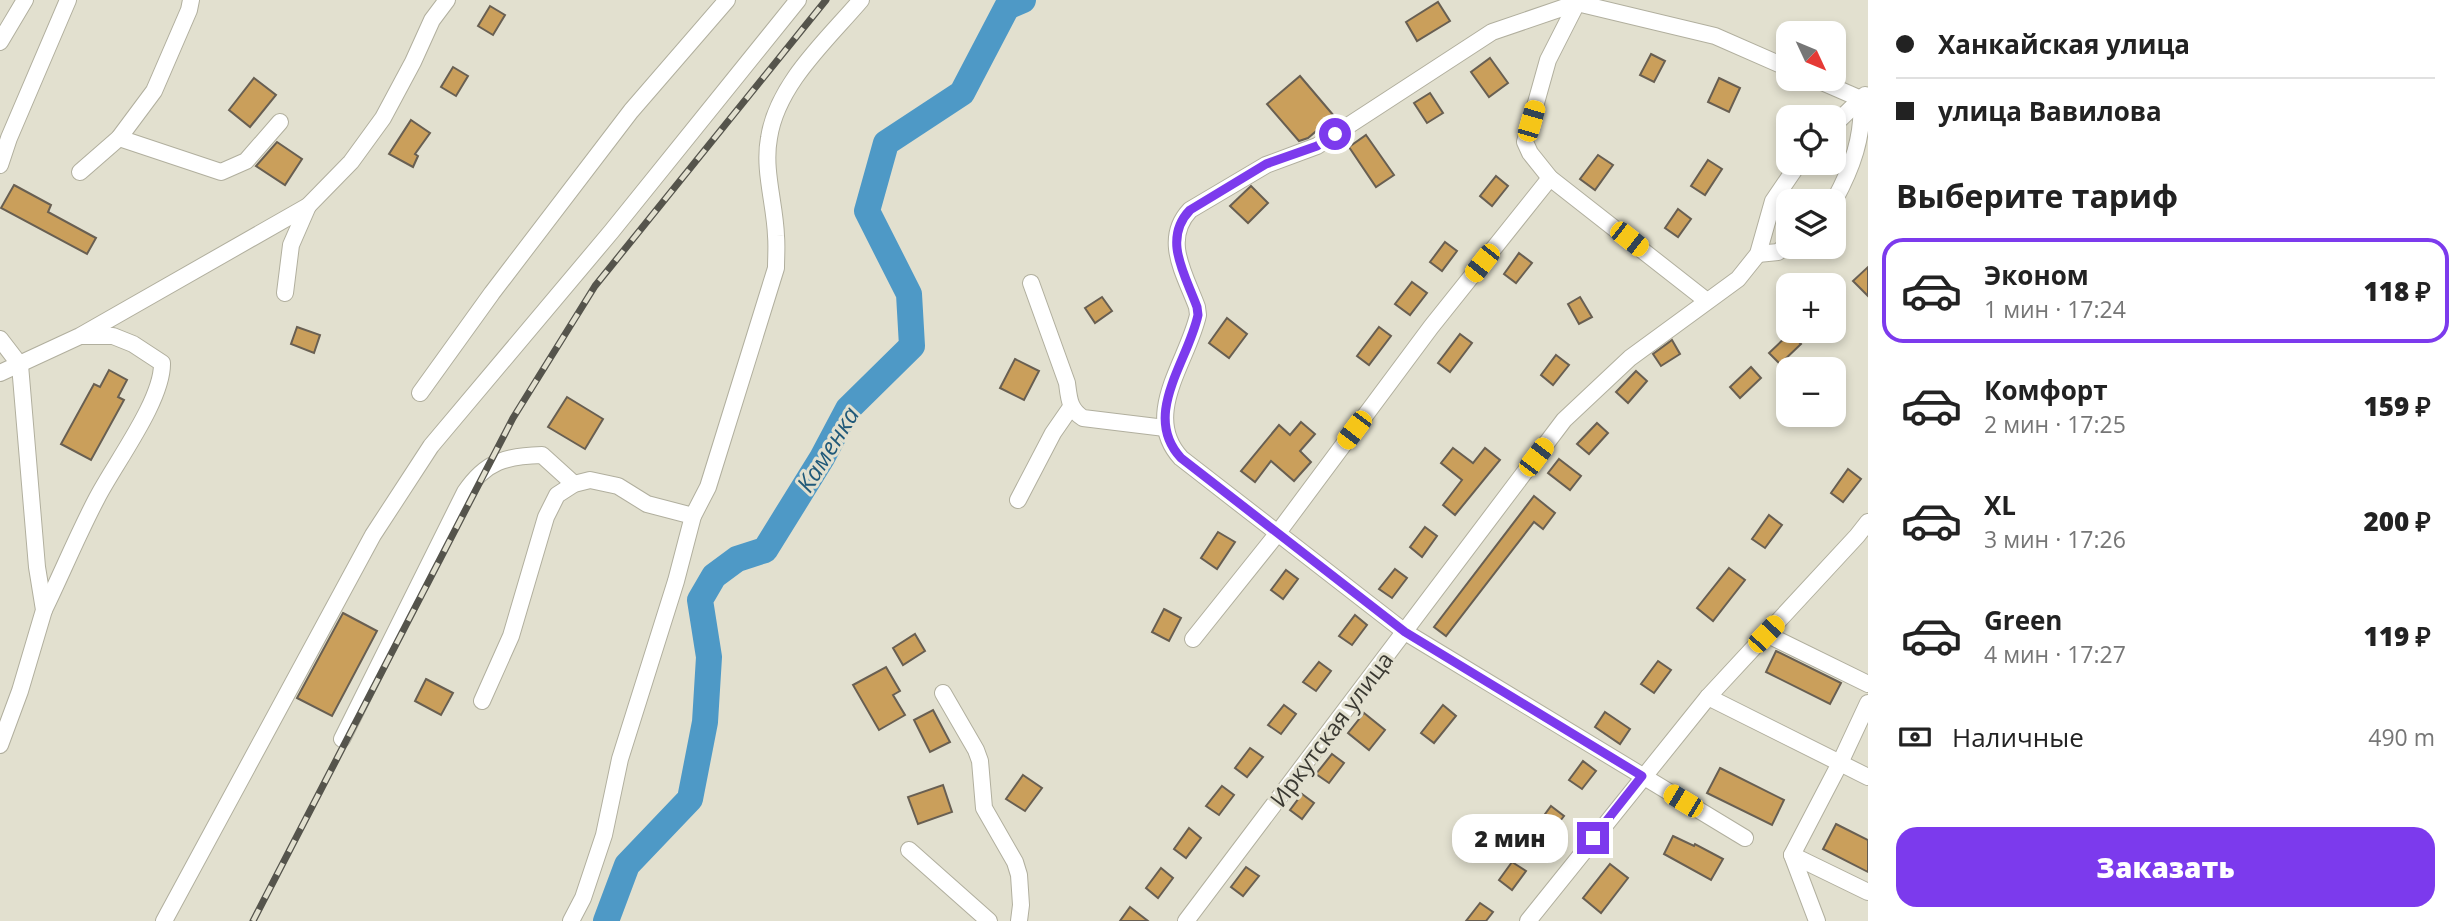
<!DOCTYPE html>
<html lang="ru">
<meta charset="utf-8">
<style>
:root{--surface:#fff;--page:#f2f2f2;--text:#222;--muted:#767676;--line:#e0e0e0;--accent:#7c3aed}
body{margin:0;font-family:"Open Sans",sans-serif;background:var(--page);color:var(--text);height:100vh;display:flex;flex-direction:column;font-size:26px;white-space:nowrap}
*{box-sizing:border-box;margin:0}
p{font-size:23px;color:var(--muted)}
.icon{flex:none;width:38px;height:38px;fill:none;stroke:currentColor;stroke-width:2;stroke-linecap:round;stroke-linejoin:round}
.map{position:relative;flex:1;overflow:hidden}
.panel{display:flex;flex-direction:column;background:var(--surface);width:595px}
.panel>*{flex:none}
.guide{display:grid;align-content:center;height:154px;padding:0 28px;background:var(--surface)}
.needle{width:46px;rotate:134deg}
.tools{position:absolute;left:1776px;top:21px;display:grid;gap:14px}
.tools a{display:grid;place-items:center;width:70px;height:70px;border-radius:14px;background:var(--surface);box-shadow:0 4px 10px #0003;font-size:35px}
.end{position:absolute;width:32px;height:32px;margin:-16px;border:9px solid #7c3aed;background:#fff;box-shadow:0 0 0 4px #fff}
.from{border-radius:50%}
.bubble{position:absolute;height:49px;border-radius:21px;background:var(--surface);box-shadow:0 4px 10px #0003;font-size:23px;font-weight:800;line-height:49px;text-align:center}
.car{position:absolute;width:21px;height:42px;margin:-21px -10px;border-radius:9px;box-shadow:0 0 5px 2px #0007;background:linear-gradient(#f5c518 24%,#345 0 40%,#f5c518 0 76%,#345 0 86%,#f5c518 0)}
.guide b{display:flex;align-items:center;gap:24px;height:66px;font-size:26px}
.guide b+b{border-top:2px solid var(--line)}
.guide i{width:18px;height:18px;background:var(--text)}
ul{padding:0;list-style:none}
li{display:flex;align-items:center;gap:21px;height:105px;margin:0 14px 10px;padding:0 14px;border:4px solid transparent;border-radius:21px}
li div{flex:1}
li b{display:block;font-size:26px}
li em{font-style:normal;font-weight:800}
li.current{border-color:var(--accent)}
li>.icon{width:63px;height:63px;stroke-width:1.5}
h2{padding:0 28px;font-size:32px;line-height:84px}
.pay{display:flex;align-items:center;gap:18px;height:77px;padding:0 28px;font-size:26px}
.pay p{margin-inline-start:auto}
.primary-button{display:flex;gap:14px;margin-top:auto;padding:14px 28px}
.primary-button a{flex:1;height:80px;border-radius:21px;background:var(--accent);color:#fff;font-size:28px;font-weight:800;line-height:80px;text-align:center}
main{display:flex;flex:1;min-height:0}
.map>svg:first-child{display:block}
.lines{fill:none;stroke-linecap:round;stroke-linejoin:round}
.river{stroke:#4e99c6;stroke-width:26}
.building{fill:#ca9f5b;stroke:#685f52;stroke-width:2}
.minor-casing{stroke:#b1af9e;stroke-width:18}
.minor{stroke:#fff;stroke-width:16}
.rail-casing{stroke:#55544c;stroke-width:7}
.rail{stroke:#e2e0cf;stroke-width:4.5;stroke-dasharray:13;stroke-linecap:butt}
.route{stroke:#7c3aed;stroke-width:9}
.labels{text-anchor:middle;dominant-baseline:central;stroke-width:6;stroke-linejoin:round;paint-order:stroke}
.street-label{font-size:23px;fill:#3a3932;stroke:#e2e0cf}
.water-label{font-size:24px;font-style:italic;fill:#205979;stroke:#e2e0cf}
</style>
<main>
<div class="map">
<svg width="1868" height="921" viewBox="0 0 1868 921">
<rect width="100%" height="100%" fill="#e2e0cf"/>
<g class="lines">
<path class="river" d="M606,921L627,865L690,799L705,722L709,657L700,600L714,576L737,559L765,550L822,458L848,409L912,346L909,294L867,211L886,143L962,93L1007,7L1023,0"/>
</g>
<g class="building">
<path d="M1438,2L1450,21L1417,41L1406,22Z"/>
<path d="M490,6L505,15L493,35L478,26Z"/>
<path d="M1651,54L1665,61L1654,82L1640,75Z"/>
<path d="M1490,58L1508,83L1489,97L1471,72Z"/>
<path d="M453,67L468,76L456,96L441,87Z"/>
<path d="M1300,76L1334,116L1308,138L1299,141L1267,104Z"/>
<path d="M254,78L276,95L250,127L229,110Z"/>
<path d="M1719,78L1740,88L1729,112L1708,102Z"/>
<path d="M1430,93L1443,113L1427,123L1414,103Z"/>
<path d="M411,120L430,133L415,154L418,156L413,167L389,154Z"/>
<path d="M1366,135L1394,175L1376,187L1349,147Z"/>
<path d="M277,142L302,159L285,185L256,166Z"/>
<path d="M1598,155L1613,165L1595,190L1580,179Z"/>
<path d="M1708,160L1722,169L1705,195L1691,186Z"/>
<path d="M1496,176L1508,186L1492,206L1480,196Z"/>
<path d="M14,185L51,205L48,212L96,238L87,254L1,208Z"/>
<path d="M1251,186L1268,203L1248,223L1230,206Z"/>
<path d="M1678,209L1691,219L1678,237L1665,228Z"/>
<path d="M1445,242L1457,251L1442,271L1430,262Z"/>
<path d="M1519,253L1532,263L1516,283L1504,274Z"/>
<path d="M1868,267V296L1853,281Z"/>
<path d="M1412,282L1427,293L1410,315L1395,304Z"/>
<path d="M1102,297L1112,311L1095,323L1085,308Z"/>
<path d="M1580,297L1592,317L1579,324L1568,304Z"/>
<path d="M1227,318L1247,334L1229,358L1209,343Z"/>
<path d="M297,327L320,335L314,353L291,344Z"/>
<path d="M1379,327L1391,336L1369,365L1357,356Z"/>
<path d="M1790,333L1801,344L1780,364L1769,353Z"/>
<path d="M1460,334L1472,343L1450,372L1438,363Z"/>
<path d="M1672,340L1680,354L1661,366L1653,354Z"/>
<path d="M1556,355L1569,365L1553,385L1541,375Z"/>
<path d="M1015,359L1039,371L1024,400L1000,388Z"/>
<path d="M1751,367L1761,378L1740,398L1730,387Z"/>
<path d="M109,370L127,380L118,397L124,400L91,460L61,444L94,384L100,387Z"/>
<path d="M1636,371L1647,381L1628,403L1616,392Z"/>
<path d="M567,397L603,419L585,449L548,427Z"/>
<path d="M1301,422L1315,434L1300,451L1311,462L1294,481L1271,461L1255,482L1241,471L1279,425L1290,435Z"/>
<path d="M1597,423L1608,433L1589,454L1577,444Z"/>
<path d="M1453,448L1473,463L1485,448L1500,460L1455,515L1443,505L1462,480L1441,463Z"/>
<path d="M1559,459L1581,476L1570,490L1548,473Z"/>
<path d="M1848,469L1861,479L1843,502L1831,493Z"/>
<path d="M1534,496L1555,513L1543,529L1534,522L1446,636L1434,627Z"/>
<path d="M1769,515L1782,525L1765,548L1752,539Z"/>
<path d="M1425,527L1437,536L1422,557L1410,547Z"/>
<path d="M1218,532L1235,542L1217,569L1201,558Z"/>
<path d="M1729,568L1745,580L1713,621L1697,608Z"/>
<path d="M1395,569L1407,578L1392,598L1379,589Z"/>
<path d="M1286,570L1298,579L1283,599L1271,590Z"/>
<path d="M1164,609L1181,618L1169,641L1152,632Z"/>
<path d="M343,613L377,631L332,716L297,698Z"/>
<path d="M1355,615L1367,625L1352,645L1339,636Z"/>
<path d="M915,634L925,651L903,665L893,648Z"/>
<path d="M1776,651L1841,683L1830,704L1766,672Z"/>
<path d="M1658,661L1671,670L1654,693L1641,684Z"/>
<path d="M1319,662L1331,671L1316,691L1303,682Z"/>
<path d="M886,667L900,691L893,695L905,715L879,730L853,685Z"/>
<path d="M426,679L453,693L441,715L415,701Z"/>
<path d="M1284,705L1296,714L1281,734L1268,725Z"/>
<path d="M1443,705L1456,716L1434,743L1421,733Z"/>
<path d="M933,710L950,742L930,752L914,720Z"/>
<path d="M1605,712L1630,729L1620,744L1595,727Z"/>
<path d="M1364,713L1385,730L1369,750L1348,733Z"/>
<path d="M1250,748L1263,757L1247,777L1235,768Z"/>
<path d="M1332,754L1344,763L1329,783L1316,774Z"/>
<path d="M1583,761L1596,771L1582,789L1569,780Z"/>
<path d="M1720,768L1784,800L1772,825L1707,793Z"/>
<path d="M1023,775L1042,788L1025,811L1006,799Z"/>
<path d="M943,785L952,812L918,824L908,797Z"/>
<path d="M1222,786L1234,795L1219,815L1206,806Z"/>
<path d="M1302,794L1314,803L1302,819L1290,810Z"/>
<path d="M1551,806L1564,816L1550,834L1537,825Z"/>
<path d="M1836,824L1868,840V872L1823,849Z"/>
<path d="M1189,828L1201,838L1186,858L1174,849Z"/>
<path d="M1673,836L1694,846L1695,844L1723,859L1711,880L1664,854Z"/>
<path d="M1512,862L1526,871L1512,890L1499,880Z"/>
<path d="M1610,864L1628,878L1601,913L1583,898Z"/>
<path d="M1246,867L1259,876L1243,896L1231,887Z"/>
<path d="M1161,868L1173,878L1158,898L1146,888Z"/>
<path d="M1480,903L1493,912L1486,921H1466Z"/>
<path d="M1130,907L1148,921H1120Z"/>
</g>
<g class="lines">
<g class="minor-casing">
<g id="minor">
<path d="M1577,3L1548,60L1525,142L1530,153L1550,178L1707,301"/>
<path d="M0,42L25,0"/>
<path d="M1815,79L1861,99H1868"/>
<path d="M1834,125L1865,95"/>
<path d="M119,138L221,172L246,161L280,122"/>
<path d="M0,165L9,138L68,0"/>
<path d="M80,172L119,138L154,91L189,10L191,0"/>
<path d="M1834,201C1852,168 1864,136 1861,99"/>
<path d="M1758,254L1778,252L1788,244"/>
<path d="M1031,283L1067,383C1069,398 1069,409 1083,418L1165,428"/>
<path d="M285,293L291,245L308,206"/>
<path d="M0,339L20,365L37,567L44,610L20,691L0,745"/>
<path d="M0,373L80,336L308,206L351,162L383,118L413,62L432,20L447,0"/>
<path d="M420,393L492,293L631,111L727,0"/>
<path d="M1018,500L1053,433L1071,407"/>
<path d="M44,610C62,573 78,534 97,498C115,463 163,400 162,363L133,344L113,336H82"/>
<path d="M1766,634L1868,684"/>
<path d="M1193,639L1277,534L1431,327L1550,178"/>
<path d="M943,693L976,750L980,761L984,808L1015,862L1019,875L1021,905L1019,921"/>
<path d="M1708,697L1868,777"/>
<path d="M482,701L511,636L546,517L557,495L574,484L590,480L618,486L647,504L693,516"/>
<path d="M342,739L465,492C486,461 506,456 542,455L574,484"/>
<path d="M1745,838L1405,632L1181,458C1141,415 1188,361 1198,315L1197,307C1185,274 1162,240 1190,210L1266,165L1317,146L1492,32L1577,3L1715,36L1788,68"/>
<path d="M909,850L989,921"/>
<path d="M1792,855L1868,892"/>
<path d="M164,921L373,535L431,446L611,232L798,0"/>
<path d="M571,921L583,898L604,835L620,759L676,581L693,516L708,487L776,268C776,257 777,246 776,236C775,204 763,170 769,138C777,84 827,40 861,0"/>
<path d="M1186,921L1564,420L1630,358L1738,279L1758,254L1773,201L1799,163"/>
<path d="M1528,921L1708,697L1857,536L1868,522"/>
<path d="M1817,921L1792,855L1840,763L1868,703"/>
</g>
</g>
<use href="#minor" class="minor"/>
<g class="rail-casing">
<path id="rail" d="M253,921L513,418L595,286L826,0"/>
</g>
<use href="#rail" class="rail"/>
</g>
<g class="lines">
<path class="route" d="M1335,134L1317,146L1266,164L1190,210C1162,239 1185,274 1197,307L1198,315C1188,362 1141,415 1181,458L1405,632L1642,776L1593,838"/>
</g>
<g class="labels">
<g class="street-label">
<text transform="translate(1331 729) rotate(-53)">Иркутская улица</text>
</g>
<g class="water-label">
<text transform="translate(827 449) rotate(-58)">Каменка</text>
</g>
</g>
</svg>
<div class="tools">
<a><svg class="needle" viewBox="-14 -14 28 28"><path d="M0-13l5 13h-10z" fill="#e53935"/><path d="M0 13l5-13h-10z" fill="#767676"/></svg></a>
<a><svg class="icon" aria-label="locate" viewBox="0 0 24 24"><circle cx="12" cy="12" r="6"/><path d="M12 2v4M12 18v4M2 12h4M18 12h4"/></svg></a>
<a><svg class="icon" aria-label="layers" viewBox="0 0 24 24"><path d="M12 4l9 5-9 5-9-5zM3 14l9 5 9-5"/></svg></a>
<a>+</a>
<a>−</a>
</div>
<i class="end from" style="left:1335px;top:134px"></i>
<i class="end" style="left:1593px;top:838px"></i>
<div class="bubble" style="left:1452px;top:814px;width:116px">2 мин</div>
<i class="car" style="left:1531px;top:121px;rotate:16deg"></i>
<i class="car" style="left:1629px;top:239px;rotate:128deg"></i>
<i class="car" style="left:1482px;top:263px;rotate:218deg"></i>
<i class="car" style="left:1354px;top:430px;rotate:217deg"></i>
<i class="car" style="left:1536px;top:457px;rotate:37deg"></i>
<i class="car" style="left:1766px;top:634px;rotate:43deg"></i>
<i class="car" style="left:1683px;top:801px;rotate:301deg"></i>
</div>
<section class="panel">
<div class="guide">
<b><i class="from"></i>Ханкайская улица</b>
<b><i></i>улица Вавилова</b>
</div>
<h2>Выберите тариф</h2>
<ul>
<li class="current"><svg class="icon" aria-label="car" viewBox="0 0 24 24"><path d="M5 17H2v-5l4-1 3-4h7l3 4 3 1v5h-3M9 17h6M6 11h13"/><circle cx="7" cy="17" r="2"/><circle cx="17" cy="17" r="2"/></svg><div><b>Эконом</b><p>1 мин · 17:24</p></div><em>118 ₽</em></li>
<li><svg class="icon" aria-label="car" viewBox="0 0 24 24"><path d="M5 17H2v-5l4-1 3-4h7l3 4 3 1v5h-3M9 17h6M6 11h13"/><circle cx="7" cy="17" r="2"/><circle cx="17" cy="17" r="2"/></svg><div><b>Комфорт</b><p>2 мин · 17:25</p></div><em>159 ₽</em></li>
<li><svg class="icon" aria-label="car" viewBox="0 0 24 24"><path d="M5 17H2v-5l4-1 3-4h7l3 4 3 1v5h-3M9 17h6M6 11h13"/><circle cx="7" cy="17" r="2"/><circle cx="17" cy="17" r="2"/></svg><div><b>XL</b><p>3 мин · 17:26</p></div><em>200 ₽</em></li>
<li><svg class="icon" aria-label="car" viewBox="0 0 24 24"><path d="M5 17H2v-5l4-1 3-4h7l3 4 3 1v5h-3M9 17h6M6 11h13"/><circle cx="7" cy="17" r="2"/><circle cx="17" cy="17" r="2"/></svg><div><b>Green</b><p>4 мин · 17:27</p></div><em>119 ₽</em></li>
</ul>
<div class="pay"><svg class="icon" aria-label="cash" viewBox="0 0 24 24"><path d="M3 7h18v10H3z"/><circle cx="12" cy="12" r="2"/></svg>Наличные<p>490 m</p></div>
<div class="primary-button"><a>Заказать</a></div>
</section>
</main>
